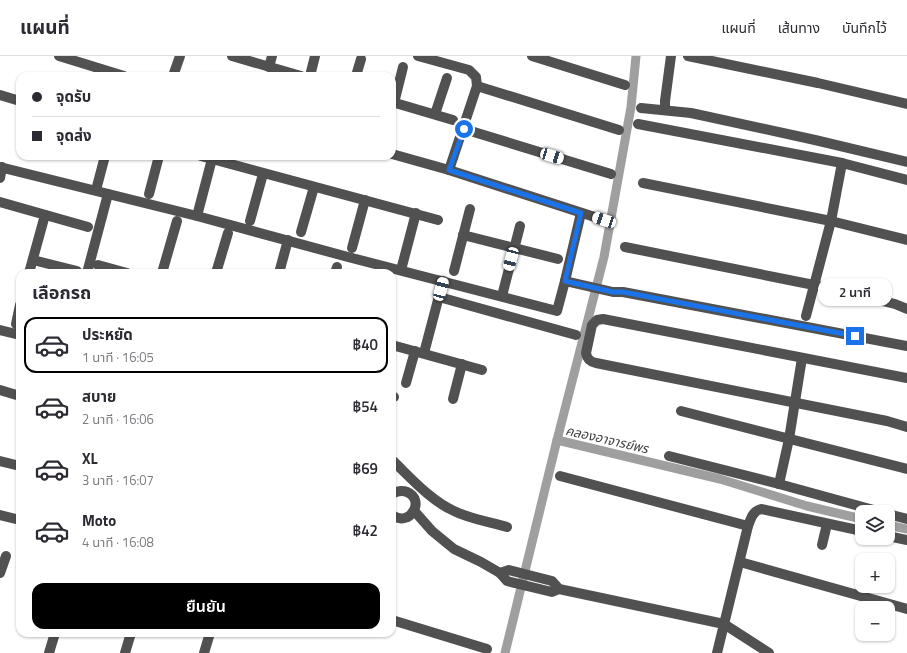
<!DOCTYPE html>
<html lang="th">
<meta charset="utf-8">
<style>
:root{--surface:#fff;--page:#f2f2f3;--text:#2b2b33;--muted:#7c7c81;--line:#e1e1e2;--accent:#000}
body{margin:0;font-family:"Titillium Web","Noto Sans Thai",sans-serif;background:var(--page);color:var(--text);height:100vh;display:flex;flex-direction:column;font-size:15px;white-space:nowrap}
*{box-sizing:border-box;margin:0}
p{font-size:13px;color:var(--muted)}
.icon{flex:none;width:22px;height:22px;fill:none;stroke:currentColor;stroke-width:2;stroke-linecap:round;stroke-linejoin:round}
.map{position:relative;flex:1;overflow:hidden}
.drawer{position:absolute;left:16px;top:213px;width:380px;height:368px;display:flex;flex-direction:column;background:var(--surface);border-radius:12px;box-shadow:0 1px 3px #0004}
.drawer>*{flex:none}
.banner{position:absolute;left:16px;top:16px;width:380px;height:88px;border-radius:12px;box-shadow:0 1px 3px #0004;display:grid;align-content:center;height:88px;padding:0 16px;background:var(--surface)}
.tools{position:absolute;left:855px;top:449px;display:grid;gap:8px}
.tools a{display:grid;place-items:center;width:40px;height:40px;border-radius:8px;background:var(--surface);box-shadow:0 1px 3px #0004;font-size:20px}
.end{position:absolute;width:18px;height:18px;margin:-9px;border:5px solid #1a73e8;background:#fff;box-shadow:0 0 0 2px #fff}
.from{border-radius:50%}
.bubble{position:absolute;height:28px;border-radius:12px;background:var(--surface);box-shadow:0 1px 3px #0004;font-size:13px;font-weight:600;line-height:28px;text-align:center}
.car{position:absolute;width:12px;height:24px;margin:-12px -6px;border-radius:5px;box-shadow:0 0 3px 1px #0007;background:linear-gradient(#fff 24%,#345 0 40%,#fff 0 76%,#345 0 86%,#fff 0)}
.banner b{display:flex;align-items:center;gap:14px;height:38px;font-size:15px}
.banner b+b{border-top:1px solid var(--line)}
.banner i{width:10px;height:10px;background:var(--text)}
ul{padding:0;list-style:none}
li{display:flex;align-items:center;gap:12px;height:56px;margin:0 8px 6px;padding:0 8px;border:2px solid transparent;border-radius:12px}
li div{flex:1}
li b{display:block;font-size:15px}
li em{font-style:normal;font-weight:600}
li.active{border-color:var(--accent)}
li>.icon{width:36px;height:36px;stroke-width:1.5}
h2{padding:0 16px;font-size:18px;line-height:48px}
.action{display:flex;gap:8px;margin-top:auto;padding:8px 16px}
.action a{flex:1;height:46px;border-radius:12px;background:var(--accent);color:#fff;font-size:16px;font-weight:600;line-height:46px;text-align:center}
header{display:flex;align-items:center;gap:24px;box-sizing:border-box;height:56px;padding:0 20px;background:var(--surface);border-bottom:1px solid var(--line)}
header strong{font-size:19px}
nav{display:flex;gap:22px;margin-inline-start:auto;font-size:14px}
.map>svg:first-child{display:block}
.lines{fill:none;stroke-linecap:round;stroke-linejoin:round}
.canal{stroke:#9f9f9f;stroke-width:9}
.minor{stroke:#515151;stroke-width:10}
.route{stroke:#1a73e8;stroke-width:5}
.labels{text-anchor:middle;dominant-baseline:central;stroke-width:3;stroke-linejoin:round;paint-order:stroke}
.water-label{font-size:13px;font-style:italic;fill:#404040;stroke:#fff}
</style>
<header>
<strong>แผนที่</strong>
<nav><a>แผนที่</a><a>เส้นทาง</a><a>บันทึกไว้</a></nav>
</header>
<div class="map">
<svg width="907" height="597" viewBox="0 0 907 597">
<rect width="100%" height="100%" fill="#fff"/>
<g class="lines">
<g class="canal">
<path d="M557,384L604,201L631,51L636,0"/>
<path d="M888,469L907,473"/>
<path d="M505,597L557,384L720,423L807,450L862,463"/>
</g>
<g class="minor">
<path d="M59,0L124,20"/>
<path d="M232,0L301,20"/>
<path d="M418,0L469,14L476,21L477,30L449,114"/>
<path d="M532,0L625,29"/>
<path d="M688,0L818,27L907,48"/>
<path d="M269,11L272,0"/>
<path d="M173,20L180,0"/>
<path d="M310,20L315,0"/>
<path d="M356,20L361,3"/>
<path d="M477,30L619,74"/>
<path d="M0,39L20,45"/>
<path d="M392,46L453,64"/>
<path d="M394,47L403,11"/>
<path d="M641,52L691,57L815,84L907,106"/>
<path d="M665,54V45L671,0"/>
<path d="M435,58L447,22"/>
<path d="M638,68L842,107L907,124"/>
<path d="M464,73L611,118"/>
<path d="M392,98L449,114L604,164"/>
<path d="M201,100L438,164"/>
<path d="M0,111L197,160L348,201L557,255L565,225L613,236H623L907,290"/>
<path d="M0,122L2,111"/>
<path d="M643,127L831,165L907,184"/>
<path d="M96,134L105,100"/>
<path d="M149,138L159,100"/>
<path d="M0,146L88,171"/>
<path d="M197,160L212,103"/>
<path d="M250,165L263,118"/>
<path d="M301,176L314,131"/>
<path d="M463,179L558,203"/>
<path d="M625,191L814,229L895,248L907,253"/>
<path d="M352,192L365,144"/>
<path d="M33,204L77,215"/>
<path d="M98,209L127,217"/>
<path d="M401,214L416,157"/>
<path d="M454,215L470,153"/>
<path d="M29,217L45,159"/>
<path d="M87,217L108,138"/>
<path d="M162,217L177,165"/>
<path d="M216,217L228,177"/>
<path d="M279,217L288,184"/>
<path d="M335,217L337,211"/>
<path d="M565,225L581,157"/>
<path d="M502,240L520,170"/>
<path d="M439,241L576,279"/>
<path d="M806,260L831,165L842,107"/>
<path d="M16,268L20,249"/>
<path d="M0,274L20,279"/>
<path d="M392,289L482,314"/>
<path d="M424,297L443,225"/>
<path d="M907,322L603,263L597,264L592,269L586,297C587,303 590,306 596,307L887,365L907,371"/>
<path d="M406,327L415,295"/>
<path d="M0,334L20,340"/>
<path d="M392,341H394"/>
<path d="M453,343L462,308"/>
<path d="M681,355L907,413"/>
<path d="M669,400L779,428L881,456"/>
<path d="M392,404C410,421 431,445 454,455C470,463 490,466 507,471"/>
<path d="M0,405L20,410"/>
<path d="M560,420L748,470"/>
<path d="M779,428L789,383L802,302"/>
<path d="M392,438C397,435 402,434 407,436C426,444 410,472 392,459"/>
<path d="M413,456L417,458L432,475L454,493L481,506L500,517L507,525L552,536L559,533"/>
<path d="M888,458L907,463"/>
<path d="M0,459L20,464"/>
<path d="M888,480L907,484"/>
<path d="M822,489L827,468"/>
<path d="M740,506L907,553"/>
<path d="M0,517L6,500"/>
<path d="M500,517L509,514L552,525L559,533L724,568L769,597"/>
<path d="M392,564L487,593"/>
<path d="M49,597L55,577"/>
<path d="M125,597L131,577"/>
<path d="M204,597L210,577"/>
<path d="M717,597L748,470C751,462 753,455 761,453L862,475"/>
</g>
</g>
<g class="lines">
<path class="route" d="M464,73L449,114L581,157L565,225L613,236H623L855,280"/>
</g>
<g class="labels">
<g class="water-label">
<text transform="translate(607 383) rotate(13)">คลองอาจารย์พร</text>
</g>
</g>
</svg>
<div class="tools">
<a><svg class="icon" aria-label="layers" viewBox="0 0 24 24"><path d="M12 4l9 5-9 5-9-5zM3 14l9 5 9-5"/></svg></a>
<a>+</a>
<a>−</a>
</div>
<i class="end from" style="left:464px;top:73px"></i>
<i class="end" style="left:855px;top:280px"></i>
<div class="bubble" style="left:818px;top:222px;width:74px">2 นาที</div>
<i class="car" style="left:552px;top:100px;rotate:107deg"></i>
<i class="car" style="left:604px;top:164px;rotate:288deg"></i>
<i class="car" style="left:511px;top:203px;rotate:195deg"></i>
<i class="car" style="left:441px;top:233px;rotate:15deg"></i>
<div class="banner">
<b><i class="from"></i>จุดรับ</b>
<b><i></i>จุดส่ง</b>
</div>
<section class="drawer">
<h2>เลือกรถ</h2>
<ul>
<li class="active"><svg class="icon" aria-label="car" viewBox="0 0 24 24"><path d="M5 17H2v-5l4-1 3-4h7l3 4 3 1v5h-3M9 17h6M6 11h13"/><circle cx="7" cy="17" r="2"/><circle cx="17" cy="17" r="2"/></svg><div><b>ประหยัด</b><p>1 นาที · 16:05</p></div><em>฿40</em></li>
<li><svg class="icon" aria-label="car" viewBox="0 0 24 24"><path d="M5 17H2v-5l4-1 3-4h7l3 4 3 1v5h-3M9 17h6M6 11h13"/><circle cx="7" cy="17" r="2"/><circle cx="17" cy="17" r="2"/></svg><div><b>สบาย</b><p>2 นาที · 16:06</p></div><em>฿54</em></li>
<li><svg class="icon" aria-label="car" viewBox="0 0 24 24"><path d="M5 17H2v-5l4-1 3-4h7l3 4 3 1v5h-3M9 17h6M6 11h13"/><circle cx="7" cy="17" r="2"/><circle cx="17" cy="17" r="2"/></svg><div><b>XL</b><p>3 นาที · 16:07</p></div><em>฿69</em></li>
<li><svg class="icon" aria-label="car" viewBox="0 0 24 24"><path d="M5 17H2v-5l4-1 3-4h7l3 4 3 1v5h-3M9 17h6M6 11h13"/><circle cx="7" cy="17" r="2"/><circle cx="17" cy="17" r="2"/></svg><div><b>Moto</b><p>4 นาที · 16:08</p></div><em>฿42</em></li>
</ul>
<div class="action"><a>ยืนยัน</a></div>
</section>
</div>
